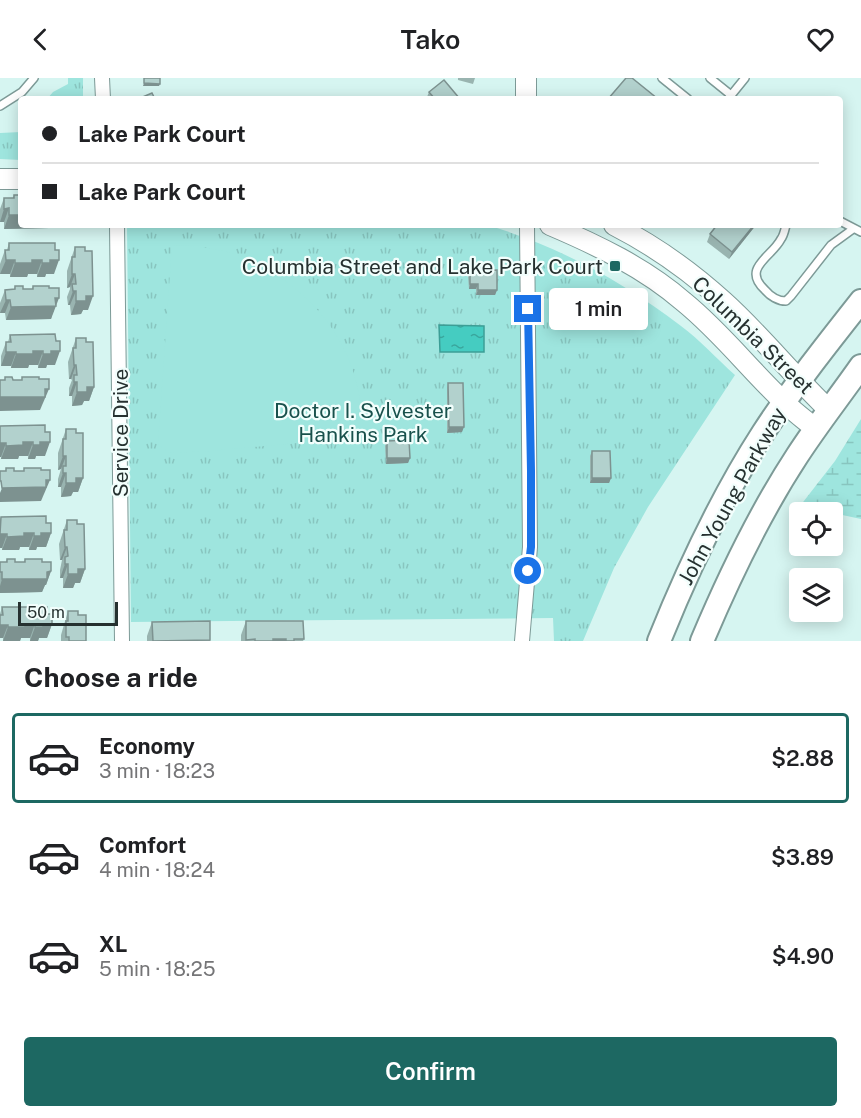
<!DOCTYPE html>
<meta charset="utf-8">
<style>
:root{--surface:#fff;--page:#f6f6f6;--text:#202124;--muted:#757577;--line:#e0e0e0;--accent:#1d6862}
body{margin:0;font-family:"Public Sans",sans-serif;background:var(--page);color:var(--text);height:100vh;display:flex;flex-direction:column;font-size:22px;white-space:nowrap}
*{box-sizing:border-box;margin:0}
p{font-size:20px;color:var(--muted)}
.icon{flex:none;width:33px;height:33px;fill:none;stroke:currentColor;stroke-width:2;stroke-linecap:round;stroke-linejoin:round}
.map{position:relative;height:563px;overflow:hidden}
.side{display:flex;flex-direction:column;background:var(--surface);flex:1}
.side>*{flex:none}
.hud{position:absolute;left:18px;top:18px;width:825px;height:132px;border-radius:6px;box-shadow:0 3px 15px #0003;display:grid;align-content:center;height:132px;padding:0 24px;background:var(--surface)}
.fabs{position:absolute;left:789px;top:424px;display:grid;gap:12px}
.fabs a{display:grid;place-items:center;width:54px;height:54px;border-radius:6px;background:var(--surface);box-shadow:0 3px 15px #0003;font-size:30px}
.scale{position:absolute;left:18px;bottom:15px;width:100px;box-sizing:border-box;padding-left:6px;border:3px solid #263130;border-top:0;font-size:16px;line-height:21px;white-space:nowrap;color:#263130;-webkit-text-stroke:4px #f2fefc;paint-order:stroke}
.end{position:absolute;width:27px;height:27px;margin:-14px;border:8px solid #1a73e8;background:#fff;box-shadow:0 0 0 3px #fff}
.from{border-radius:50%}
.bubble{position:absolute;height:42px;border-radius:6px;background:var(--surface);box-shadow:0 3px 15px #0003;font-size:20px;font-weight:600;line-height:42px;text-align:center}
.hud b{display:flex;align-items:center;gap:21px;height:57px;font-size:22px}
.hud b+b{border-top:2px solid var(--line)}
.hud i{width:15px;height:15px;background:var(--text)}
ul{padding:0;list-style:none}
li{display:flex;align-items:center;gap:18px;height:90px;margin:0 12px 9px;padding:0 12px;border:3px solid transparent;border-radius:6px}
li div{flex:1}
li b{display:block;font-size:22px}
li em{font-style:normal;font-weight:600}
li.selected{border-color:var(--accent)}
li>.icon{width:54px;height:54px;stroke-width:1.5}
h2{padding:0 24px;font-size:27px;line-height:72px}
.action{display:flex;gap:12px;margin-top:auto;padding:12px 24px}
.action a{flex:1;height:69px;border-radius:6px;background:var(--accent);color:#fff;font-size:24px;font-weight:600;line-height:69px;text-align:center}
header{display:flex;justify-content:space-between;align-items:center;height:78px;padding:0 24px;background:var(--surface);font-size:27px;font-weight:600}
.map>svg:first-child{display:block}
.wetland{fill:url(#wetland-marsh)}
.park{fill:url(#park-tufts)}
.garden{fill:#9ee5de}
.water{fill:url(#water-ripples);stroke:#3c9e96;stroke-width:1.5}
.lines{fill:none;stroke-linecap:round;stroke-linejoin:round}
.lane-casing{stroke:#7d9a97;stroke-width:10}
.street-casing{stroke:#7d9a97;stroke-width:16}
.secondary-casing{stroke:#7d9a97;stroke-width:22}
.primary-casing{stroke:#7d9a97;stroke-width:26}
.lane{stroke:#fff;stroke-width:7}
.street{stroke:#fff;stroke-width:14}
.secondary{stroke:#fff;stroke-width:20}
.primary{stroke:#fff;stroke-width:22}
.wall{fill:#99b4b0}
.shaded-wall{fill:#7d9290}
.building{fill:#b2d1cd;stroke:#7d9290;stroke-width:1.5}
.route{stroke:#1a73e8;stroke-width:8}
.poi-dot{fill:#1d6862;stroke:#f2fefc;stroke-width:2}
.labels{text-anchor:middle;dominant-baseline:central;stroke-width:4.5;stroke-linejoin:round;paint-order:stroke}
.poi-label{font-size:21px;fill:#263130;stroke:#f2fefc;text-anchor:end}
.street-label{font-size:21px;fill:#263130;stroke:#f2fefc}
.park-label{font-size:21px;fill:#18514c;stroke:#f2fefc}
</style>
<header><svg class="icon" aria-label="back" viewBox="0 0 24 24"><path d="M15 5l-7 7 7 7"/></svg>Tako<svg class="icon" aria-label="heart" viewBox="0 0 24 24"><path d="M12 20l-8-8c-3-5 5-10 8-4 3-6 11-1 8 4z"/></svg></header>
<div class="map">
<svg width="861" height="563" viewBox="0 0 861 563">
<defs>
<pattern id="wetland-marsh" width="20" height="14" patternUnits="userSpaceOnUse" patternTransform="scale(1.5)"><rect width="20" height="14" fill="#9ee5de"/><path d="M1 5h8M5 5V1M11 12h8M15 12V8" fill="none" stroke="#88c5bf"/></pattern>
<pattern id="park-tufts" width="24" height="20" patternUnits="userSpaceOnUse" patternTransform="scale(1.5)"><rect width="24" height="20" fill="#9ee5de"/><path d="M3 7l-1-3M5 7V3M7 7l1-3M15 17l-1-3M17 17v-4M19 17l1-3" fill="none" stroke="#88c5bf"/></pattern>
<pattern id="water-ripples" width="26" height="14" patternUnits="userSpaceOnUse" patternTransform="scale(1.5)"><rect width="26" height="14" fill="#45ccc1"/><path d="M2 4q2-2 4 0t4 0M15 11q2-2 4 0t4 0" fill="none" stroke="#39a69d"/></pattern>
</defs>
<rect width="100%" height="100%" fill="#d6f5f1"/>
<path class="wetland" d="M861,341V441L800,428L835,383Z"/>
<g class="park">
<path d="M68,0H83V18L72,21H47L53,14L68,6Z"/>
<path d="M21,54V82L0,81V55Z"/>
<path d="M127,147H487C558,168 622,203 681,248C700,262 717,281 735,297L648,429L614,490L583,563H554L553,540L131,544Z"/>
</g>
<path class="garden" d="M172,167C197,168 225,171 249,181C261,186 273,194 284,202C338,241 363,293 363,359L210,373L169,375L158,366Z"/>
<path class="water" d="M439,247L484,248V274H440Z"/>
<g class="lines">
<g class="lane-casing">
<g id="lane">
<path d="M662,0L688,21"/>
<path d="M710,0L731,17"/>
<path d="M728,21L745,0"/>
<path d="M0,28L22,14L34,0"/>
<path d="M840,143L861,154"/>
<path d="M786,147C785,151 784,157 781,161C772,179 741,190 765,212C770,218 778,223 786,223L791,218L831,167L853,151"/>
</g>
</g>
<g class="street-casing">
<g id="street">
<path d="M102,0L103,21"/>
<path d="M117,147L122,563"/>
<path d="M522,563L530,469L527,147"/>
</g>
</g>
<g class="secondary-casing">
<g id="secondary">
<path d="M526,0V21"/>
<path d="M0,101H21"/>
<path d="M550,147C597,167 645,190 684,224C721,254 750,292 784,324C794,334 805,342 816,351"/>
<path d="M614,147C653,167 690,193 723,223C761,257 792,297 829,332"/>
</g>
</g>
<g class="primary-casing">
<g id="primary">
<path d="M659,563C688,491 721,420 763,355C793,309 827,266 861,223"/>
<path d="M702,563C729,499 759,436 797,378C817,347 840,318 861,288"/>
</g>
</g>
<use href="#lane" class="lane"/>
<use href="#street" class="street"/>
<use href="#secondary" class="secondary"/>
<use href="#primary" class="primary"/>
</g>
<g class="wall">
<path d="M458,0H475L473,6L458,2Z"/>
<path d="M429,14L460,21H429L427,19Z"/>
<path d="M14,117L21,147H50L49,150L4,151V144H0V131L4,120H13Z"/>
<path d="M717,147H756L729,181L707,164L710,156Z"/>
<path d="M9,165H55L54,196H46L45,199H37V196H28L27,199H10V196H0V186L5,172H7Z"/>
<path d="M75,169L88,232H83L81,236L71,237L70,227H68L67,219L70,211V209L67,210V193Z"/>
<path d="M470,193L497,212L495,217H476V211H469L468,198Z"/>
<path d="M15,208L23,211H32L33,208L54,234H53L51,241L6,242L5,235H0V225L5,212L14,211Z"/>
<path d="M55,256V287H47L46,290H38V287H29L28,290H11V288H1V278L6,264H8L10,257Z"/>
<path d="M76,260L94,309L89,323H84L82,327L72,328V318H69V310L72,302L71,301H69L68,284Z"/>
<path d="M448,305L462,354L447,355V310Z"/>
<path d="M45,347V378H36L35,381H28V378H19L18,381H1L0,348Z"/>
<path d="M66,351L76,355L83,400L78,414H73L71,418L61,419V409H58V401L61,391L58,392V375Z"/>
<path d="M387,363L410,380L408,385L386,386L385,368Z"/>
<path d="M592,373L611,400L609,405H590V378Z"/>
<path d="M1,439L46,445L51,455L46,469H37L36,472H29V469H20L19,472H2V470H0V442Z"/>
<path d="M67,442L77,446L85,491L80,505H75L73,510H63V500H60V492L62,482H60L59,466Z"/>
<path d="M7,481L15,484H24L25,481L42,484L51,493L46,507H45L42,514L0,515V484H6Z"/>
<path d="M2,529L47,536L52,546L47,560H39L38,563H30V560H21L20,563H3V560H0V536Z"/>
<path d="M68,533L78,537L86,563H61V557Z"/>
<path d="M210,543V563H147V558L152,544Z"/>
<path d="M246,543L304,561L303,563H241V557Z"/>
</g>
<g class="shaded-wall">
<path d="M144,5L160,6L159,8H143Z"/>
<path d="M9,130L4,144H0L4,131Z"/>
<path d="M9,137H21V147H50L49,150L4,151Z"/>
<path d="M754,147H756L729,181L732,174Z"/>
<path d="M6,182H15L10,196H0Z"/>
<path d="M32,182H42L37,196H28L27,199H10L15,185Z"/>
<path d="M50,182H59L54,196H46L45,199H37L42,185Z"/>
<path d="M72,196H75L70,209L67,210Z"/>
<path d="M470,206H478L476,211H469Z"/>
<path d="M478,212H497L495,217H476Z"/>
<path d="M73,213H76L70,227H68Z"/>
<path d="M86,218H93L88,232H83L81,236L71,237L76,223Z"/>
<path d="M55,220H59L51,241L6,242L11,229Z"/>
<path d="M6,222H10L5,235H0Z"/>
<path d="M33,273H43L38,287H29L28,290H11L16,276Z"/>
<path d="M51,273H60L55,287H47L46,290H38L43,276Z"/>
<path d="M6,274H16L11,288H1Z"/>
<path d="M74,287H76L71,301H69Z"/>
<path d="M74,304H77L72,318H69Z"/>
<path d="M87,309H94L89,323H84L82,327L72,328L77,314Z"/>
<path d="M45,311H49L40,332L0,333V319Z"/>
<path d="M449,349H464L462,354L447,355Z"/>
<path d="M23,364H33L28,378H19L18,381H1L6,368Z"/>
<path d="M40,364H50L45,378H36L35,381H28L33,367Z"/>
<path d="M0,365H6L1,379H0Z"/>
<path d="M63,378H66L61,391L58,392Z"/>
<path d="M387,380H410L408,385L386,386Z"/>
<path d="M63,395H66L61,409H58Z"/>
<path d="M76,400H83L78,414H73L71,418L61,419L66,405Z"/>
<path d="M592,400H611L609,405H590Z"/>
<path d="M46,402H50L41,423L0,424V415L2,410Z"/>
<path d="M24,455H34L29,469H20L19,472H2L7,459Z"/>
<path d="M41,455H51L46,469H37L36,472H29L34,458Z"/>
<path d="M0,456H7L2,470H0Z"/>
<path d="M65,469H67L62,482H60Z"/>
<path d="M65,486H68L63,500H60Z"/>
<path d="M78,491H85L80,505H75L73,510H63L68,496Z"/>
<path d="M51,493L46,507H45L42,514L0,515V508L2,501Z"/>
<path d="M25,546H35L30,560H21L20,563H3L8,549Z"/>
<path d="M43,546H52L47,560H39L38,563H30L35,549Z"/>
<path d="M0,547H8L3,560H0Z"/>
<path d="M273,561H286V563H272Z"/>
</g>
<g class="building">
<path d="M144,0H160V6L144,5Z"/>
<path d="M626,0H632L658,21H608Z"/>
<path d="M444,2L460,21H435L429,14Z"/>
<path d="M152,15L155,21H138Z"/>
<path d="M14,117H21V137H9V130L4,131V120H14Z"/>
<path d="M717,147H754L732,174L710,156Z"/>
<path d="M9,165H55V172H59V182H50V185H42V182H32V185H15V182H6L5,172H9Z"/>
<path d="M75,169H85V173H92L93,218H86V223H76V213H73L72,206H76L75,196H72V179H75Z"/>
<path d="M497,192V212H478V206H470V193Z"/>
<path d="M15,208H23V211H33V208H49V210H59V220H55L56,228L11,229L10,222H6L5,212L15,211Z"/>
<path d="M55,256L56,263H60V273H51V276H43V273H33V276H16V274H6V264H11L10,257Z"/>
<path d="M76,260H86V264H93L94,309H87V314H77V304H74V297H77L76,287H74L73,270H76Z"/>
<path d="M5,299H12L13,302H22V299H39V301H49V311H45V319H0V302H5Z"/>
<path d="M448,305H463L464,349H449Z"/>
<path d="M45,347V354H50V364H40V367H33V364H23V367L6,368V365H0V348Z"/>
<path d="M66,351H76V355H83V400H76V405H66V395H63V388H66V378H63V361H66Z"/>
<path d="M409,362L410,380H387V363Z"/>
<path d="M592,373H610L611,400H592Z"/>
<path d="M6,390H14V393H24V390H41V392H50V402H46V409L2,410L1,403H0V393H6Z"/>
<path d="M46,438V445H51V455H41V458H34V455H24V458L7,459V456H0L1,439Z"/>
<path d="M67,442H77V446H84L85,491H78V496H68V486H65V479L68,478L67,469H65L64,452H67Z"/>
<path d="M7,481H15V484H25V481H42V484H51V493L47,494V501H2V494H0V484H7Z"/>
<path d="M2,529H47V536H52V546H43V549H35V546H25V549H8V547H0V537H3Z"/>
<path d="M68,533H78V537H86V563H69V559H66V543H68Z"/>
<path d="M210,543V562L153,563L152,544Z"/>
<path d="M246,543H303L304,561H294V563H286V561H273V563H255V561L246,562Z"/>
</g>
<g class="lines">
<path class="route" d="M528,231L531,393V469L528,493"/>
</g>
<rect class="poi-dot" x="609" y="182" width="12" height="12" rx="3"/>
<g class="labels">
<g class="poi-label">
<text x="603" y="188">Columbia Street and Lake Park Court</text>
</g>
<g class="street-label">
<text transform="translate(753 257) rotate(44)">Columbia Street</text>
<text transform="translate(120 355) rotate(-90)">Service Drive</text>
<text transform="translate(732 418) rotate(-61)">John Young Parkway</text>
</g>
<g class="park-label">
<text x="363" y="332">Doctor I. Sylvester<tspan x="363" dy="24">Hankins Park</tspan></text>
</g>
</g>
</svg>
<div class="fabs">
<a><svg class="icon" aria-label="locate" viewBox="0 0 24 24"><circle cx="12" cy="12" r="6"/><path d="M12 2v4M12 18v4M2 12h4M18 12h4"/></svg></a>
<a><svg class="icon" aria-label="layers" viewBox="0 0 24 24"><path d="M12 4l9 5-9 5-9-5zM3 14l9 5 9-5"/></svg></a>
</div>
<div class="scale">50 m</div>
<i class="end from" style="left:528px;top:493px"></i>
<i class="end" style="left:528px;top:231px"></i>
<div class="bubble" style="left:549px;top:210px;width:99px">1 min</div>
<div class="hud">
<b><i class="from"></i>Lake Park Court</b>
<b><i></i>Lake Park Court</b>
</div>
</div>
<section class="side">
<h2>Choose a ride</h2>
<ul>
<li class="selected"><svg class="icon" aria-label="car" viewBox="0 0 24 24"><path d="M5 17H2v-5l4-1 3-4h7l3 4 3 1v5h-3M9 17h6M6 11h13"/><circle cx="7" cy="17" r="2"/><circle cx="17" cy="17" r="2"/></svg><div><b>Economy</b><p>3 min · 18:23</p></div><em>$2.88</em></li>
<li><svg class="icon" aria-label="car" viewBox="0 0 24 24"><path d="M5 17H2v-5l4-1 3-4h7l3 4 3 1v5h-3M9 17h6M6 11h13"/><circle cx="7" cy="17" r="2"/><circle cx="17" cy="17" r="2"/></svg><div><b>Comfort</b><p>4 min · 18:24</p></div><em>$3.89</em></li>
<li><svg class="icon" aria-label="car" viewBox="0 0 24 24"><path d="M5 17H2v-5l4-1 3-4h7l3 4 3 1v5h-3M9 17h6M6 11h13"/><circle cx="7" cy="17" r="2"/><circle cx="17" cy="17" r="2"/></svg><div><b>XL</b><p>5 min · 18:25</p></div><em>$4.90</em></li>
</ul>
<div class="action"><a>Confirm</a></div>
</section>
